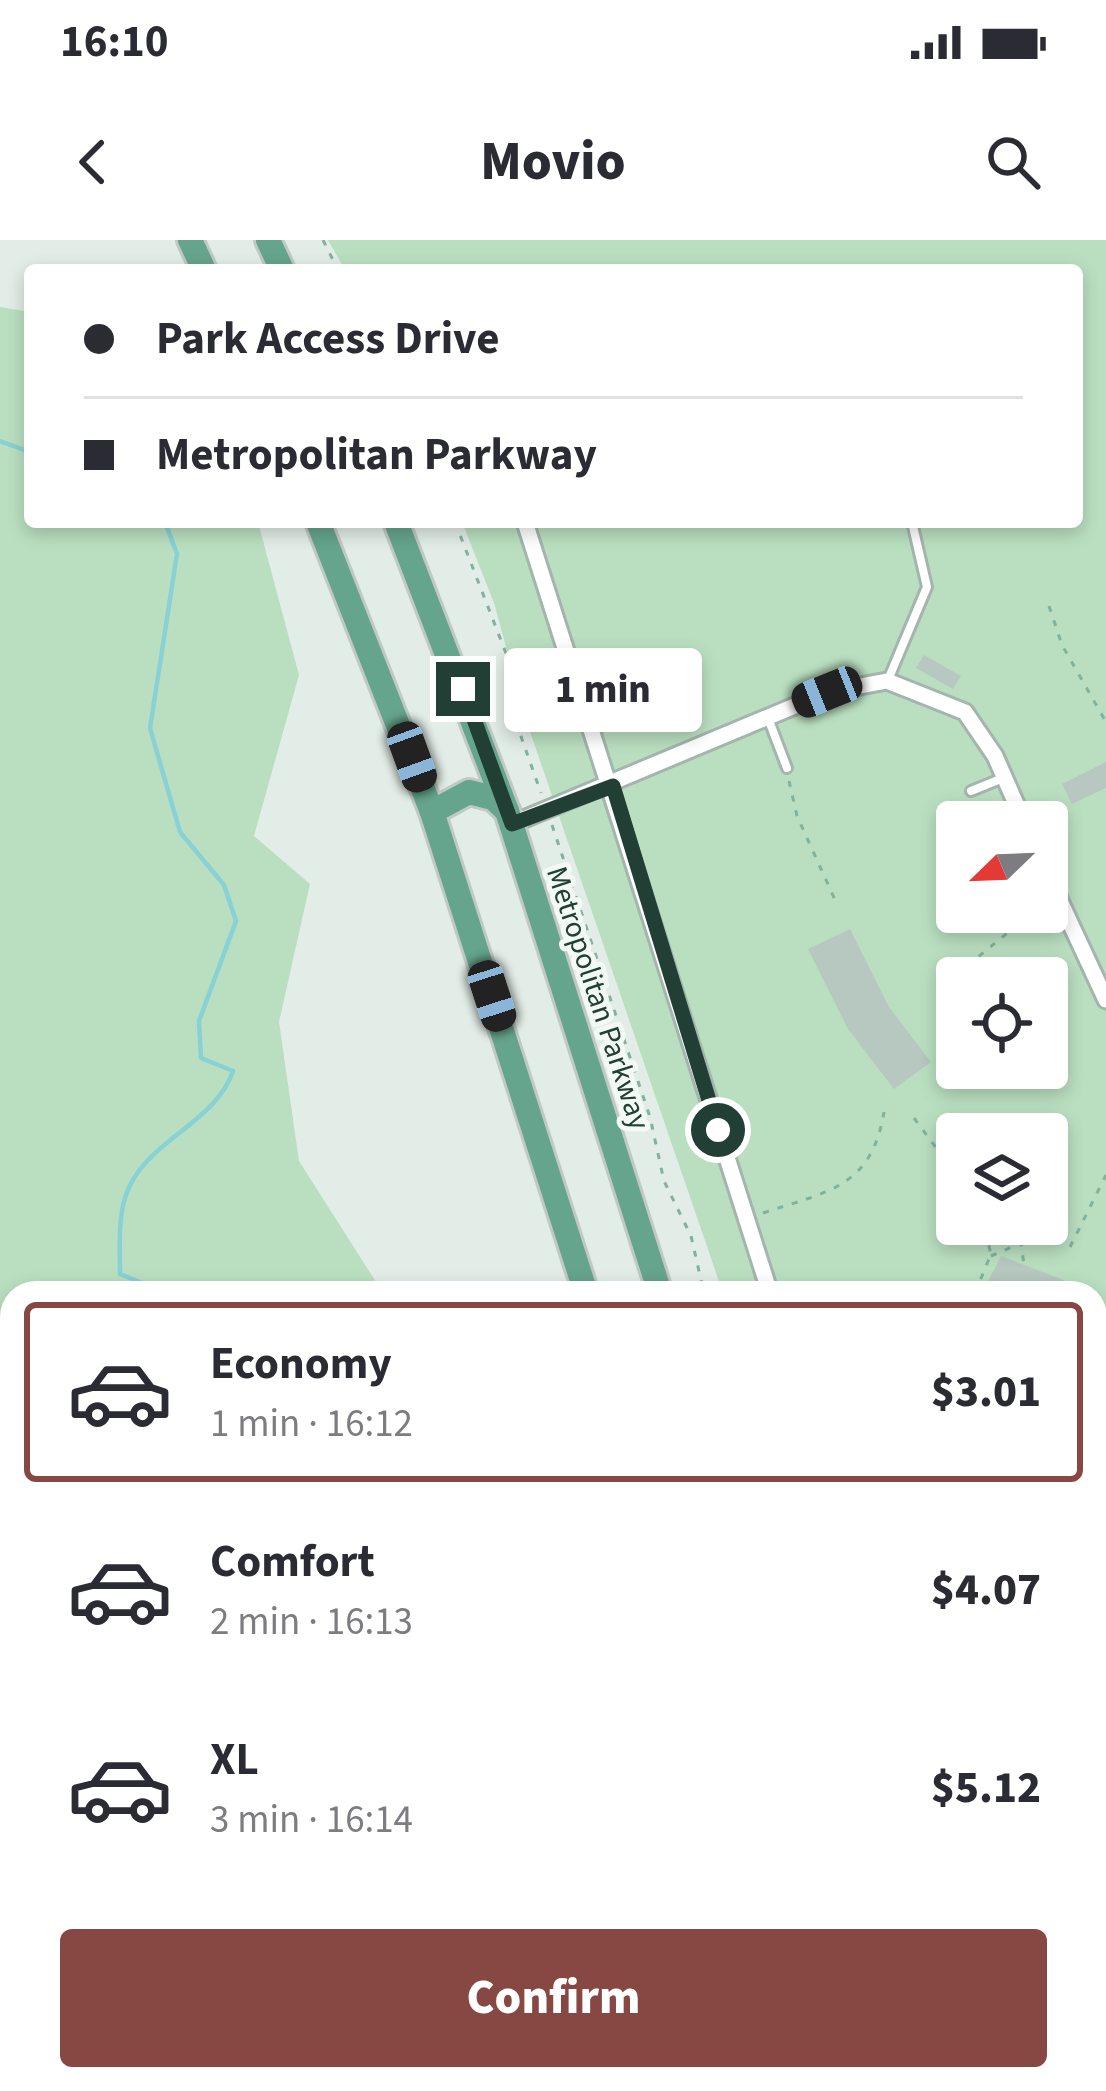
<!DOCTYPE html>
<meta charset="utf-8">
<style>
:root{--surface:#fff;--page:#f7f7f7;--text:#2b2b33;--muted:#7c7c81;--line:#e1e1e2;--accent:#874843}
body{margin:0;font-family:"Source Sans 3",sans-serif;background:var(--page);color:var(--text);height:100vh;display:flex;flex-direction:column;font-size:45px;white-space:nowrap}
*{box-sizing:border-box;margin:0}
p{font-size:39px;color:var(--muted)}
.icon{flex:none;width:66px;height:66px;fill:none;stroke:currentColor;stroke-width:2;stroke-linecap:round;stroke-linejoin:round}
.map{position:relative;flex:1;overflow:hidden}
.details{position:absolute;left:0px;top:1041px;width:1107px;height:810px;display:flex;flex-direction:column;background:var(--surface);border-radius:36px 36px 0 0;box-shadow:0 6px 18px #0003}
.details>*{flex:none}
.guide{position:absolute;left:24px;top:24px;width:1059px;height:264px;border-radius:12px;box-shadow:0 6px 18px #0003;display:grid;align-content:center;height:264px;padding:0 60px;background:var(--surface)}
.needle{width:78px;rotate:247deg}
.tools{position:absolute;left:936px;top:561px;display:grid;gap:24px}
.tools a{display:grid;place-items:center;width:132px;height:132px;border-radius:12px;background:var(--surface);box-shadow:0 6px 18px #0003;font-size:60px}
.end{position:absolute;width:54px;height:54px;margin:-27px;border:15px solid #213f34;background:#fff;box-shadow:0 0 0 6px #fff}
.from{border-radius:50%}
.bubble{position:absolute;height:84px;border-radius:12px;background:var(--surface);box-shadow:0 6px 18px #0003;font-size:39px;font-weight:800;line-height:84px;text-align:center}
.car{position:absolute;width:36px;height:72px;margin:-36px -18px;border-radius:15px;box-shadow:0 0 9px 3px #0007;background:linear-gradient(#222 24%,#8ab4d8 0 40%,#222 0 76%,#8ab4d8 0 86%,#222 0)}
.guide b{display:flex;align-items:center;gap:42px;height:114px;font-size:45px}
.guide b+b{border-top:3px solid var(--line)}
.guide i{width:30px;height:30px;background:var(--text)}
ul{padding:21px 0 0;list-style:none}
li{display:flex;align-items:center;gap:36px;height:180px;margin:0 24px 18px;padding:0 36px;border:6px solid transparent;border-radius:12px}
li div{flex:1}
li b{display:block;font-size:45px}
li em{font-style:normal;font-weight:800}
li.active{border-color:var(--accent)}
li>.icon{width:108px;height:108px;stroke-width:1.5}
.action{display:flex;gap:24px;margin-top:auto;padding:24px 60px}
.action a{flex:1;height:138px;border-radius:12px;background:var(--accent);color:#fff;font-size:48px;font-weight:800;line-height:138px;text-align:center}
.status{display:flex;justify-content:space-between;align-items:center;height:84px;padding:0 60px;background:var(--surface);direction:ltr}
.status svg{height:33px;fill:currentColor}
header{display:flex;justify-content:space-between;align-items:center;height:156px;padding:0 60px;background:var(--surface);font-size:54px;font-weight:800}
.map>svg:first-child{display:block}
.green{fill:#badfc0;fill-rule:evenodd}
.water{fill:#88d1d4}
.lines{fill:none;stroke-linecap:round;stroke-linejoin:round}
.stream{stroke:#88d1d4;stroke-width:4.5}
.building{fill:#b7c8c0}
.lane-casing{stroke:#a4b5ae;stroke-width:14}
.street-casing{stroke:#a4b5ae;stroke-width:21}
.primary-casing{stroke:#c1c9c6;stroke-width:30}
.path{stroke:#81b29d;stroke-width:3;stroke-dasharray:6 9;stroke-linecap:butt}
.lane{stroke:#fff;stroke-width:8}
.street{stroke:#fff;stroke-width:15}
.primary{stroke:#65a48d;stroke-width:24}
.route{stroke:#213f34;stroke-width:15}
.labels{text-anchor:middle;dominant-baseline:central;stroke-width:10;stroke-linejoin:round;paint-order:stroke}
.street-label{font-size:30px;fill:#213f34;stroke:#f3f9f5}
</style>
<div class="status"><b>16:10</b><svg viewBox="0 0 49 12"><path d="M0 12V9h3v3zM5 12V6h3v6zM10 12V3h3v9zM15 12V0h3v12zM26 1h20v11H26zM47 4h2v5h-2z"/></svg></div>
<header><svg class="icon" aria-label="back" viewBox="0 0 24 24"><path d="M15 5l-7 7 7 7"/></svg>Movio<svg class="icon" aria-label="search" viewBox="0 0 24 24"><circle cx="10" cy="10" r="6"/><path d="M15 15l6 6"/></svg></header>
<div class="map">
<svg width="1106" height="1851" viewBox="0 0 1106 1851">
<rect width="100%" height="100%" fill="#e2ede7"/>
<g class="green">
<path d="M328,0H1106V1824L1095,1829V1053H723L526,480L494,363L462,282H1077V30H345ZM957,582H1047V672H957ZM957,738H1047V828H957ZM957,894H1047V984H957Z"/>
<path d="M0,67L30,72V282H258L299,435L254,596L310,644L279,782L299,921L383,1053H12V1197L0,1202Z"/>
<path d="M12,1704V1839H318L314,1851H0V1709Z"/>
<path d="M354,1839H714L723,1851H408Z"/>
<path d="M966,1839H1073L1046,1851H969Z"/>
</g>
<path class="water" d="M0,1310L12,1313V1454L0,1438Z"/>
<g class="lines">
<g class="stream">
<path d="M0,201L30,212"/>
<path d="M165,282L177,314L150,488L180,592L224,645L236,681L199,781L201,818L233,831C215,885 141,902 125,958C118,981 120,1010 120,1034L150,1046L248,1045L264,1053"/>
<path d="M635,1839L656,1851"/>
<path d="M157,1851L166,1839"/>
</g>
</g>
<g class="building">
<path d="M924,415L961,436L953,449L916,428Z"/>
<path d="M1106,522V548L1072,564L1062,544Z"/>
<path d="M850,689L889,767L931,822L894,849L848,789L808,709Z"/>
<path d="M1047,773L1063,817L1047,822Z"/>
<path d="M1001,1016L1071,1043L1067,1053H982Z"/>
</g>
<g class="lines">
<g class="lane-casing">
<g id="lane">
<path d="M888,440L927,347L912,282"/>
<path d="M768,478L787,528"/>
<path d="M971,551L1003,538"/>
<path d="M1095,1163L1106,1158"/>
<path d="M1095,1253L1106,1279"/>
<path d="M1095,1617L1106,1653"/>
</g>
</g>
<g class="street-casing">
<g id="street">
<path d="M525,282L770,1053"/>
<path d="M512,584L828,452L887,441L965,472L995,516L1024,582"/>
<path d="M1047,633L1106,760"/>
<path d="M1095,1324L1106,1319"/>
<path d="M0,1691L12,1685"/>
</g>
</g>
<g class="primary-casing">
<g id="primary">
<path d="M190,0L204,30"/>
<path d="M268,0L282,30"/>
<path d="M318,282L432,572L586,1053"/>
<path d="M396,282L507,571L660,1053"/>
<path d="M432,572L469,552L493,558L507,571"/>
<path d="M834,1839L838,1851"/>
<path d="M908,1839L911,1851"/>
</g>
</g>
<g class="path">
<path d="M323,0L338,30"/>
<path d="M455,282L509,421L517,485L541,553"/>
<path d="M1049,366L1062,405L1106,482"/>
<path d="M789,541L797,576L836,662"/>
<path d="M552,585L650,877L664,941L691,996L704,1053"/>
<path d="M944,745L1011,690L1050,672"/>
<path d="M914,878L957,936"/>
<path d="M945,916L957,910"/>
<path d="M763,973C829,951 871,948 884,872"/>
<path d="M1070,1007L1106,935"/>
<path d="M991,1016L1021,1003L1024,1025"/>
<path d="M975,1053L991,1014L983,984"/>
<path d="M945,1839L946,1851"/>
</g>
<use href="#lane" class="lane"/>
<use href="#street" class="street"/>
<use href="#primary" class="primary"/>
</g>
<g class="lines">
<path class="route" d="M463,449L512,584L613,546L718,890"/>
</g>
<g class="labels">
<g class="street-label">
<text transform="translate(598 758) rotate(72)">Metropolitan Parkway</text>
</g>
</g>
</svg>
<div class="tools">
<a><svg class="needle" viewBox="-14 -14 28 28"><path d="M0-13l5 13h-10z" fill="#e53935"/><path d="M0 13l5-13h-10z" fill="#7c7c81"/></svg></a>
<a><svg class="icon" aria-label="locate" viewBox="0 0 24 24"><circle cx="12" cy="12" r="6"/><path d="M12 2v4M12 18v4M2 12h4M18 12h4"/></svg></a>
<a><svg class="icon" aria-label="layers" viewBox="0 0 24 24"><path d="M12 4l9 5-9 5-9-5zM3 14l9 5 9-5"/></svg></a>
</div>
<i class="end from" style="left:718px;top:890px"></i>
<i class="end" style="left:463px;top:449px"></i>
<div class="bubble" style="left:504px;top:408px;width:198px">1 min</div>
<i class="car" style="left:827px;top:452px;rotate:248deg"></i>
<i class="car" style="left:412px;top:517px;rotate:160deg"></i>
<i class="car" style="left:492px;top:756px;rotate:162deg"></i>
<div class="guide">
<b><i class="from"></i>Park Access Drive</b>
<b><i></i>Metropolitan Parkway</b>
</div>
<section class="details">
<ul>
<li class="active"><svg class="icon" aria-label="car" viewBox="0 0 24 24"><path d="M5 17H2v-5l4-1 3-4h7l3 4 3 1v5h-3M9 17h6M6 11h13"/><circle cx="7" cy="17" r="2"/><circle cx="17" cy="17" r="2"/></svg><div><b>Economy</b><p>1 min · 16:12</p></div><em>$3.01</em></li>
<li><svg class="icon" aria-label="car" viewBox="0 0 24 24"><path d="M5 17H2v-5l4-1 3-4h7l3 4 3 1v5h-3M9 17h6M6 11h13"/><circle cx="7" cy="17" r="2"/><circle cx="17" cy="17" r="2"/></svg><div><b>Comfort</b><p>2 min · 16:13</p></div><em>$4.07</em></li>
<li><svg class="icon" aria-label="car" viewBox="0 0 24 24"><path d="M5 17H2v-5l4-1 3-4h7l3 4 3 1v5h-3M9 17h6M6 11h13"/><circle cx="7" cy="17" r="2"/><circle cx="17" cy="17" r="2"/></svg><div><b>XL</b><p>3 min · 16:14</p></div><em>$5.12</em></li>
</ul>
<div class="action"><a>Confirm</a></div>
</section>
</div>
